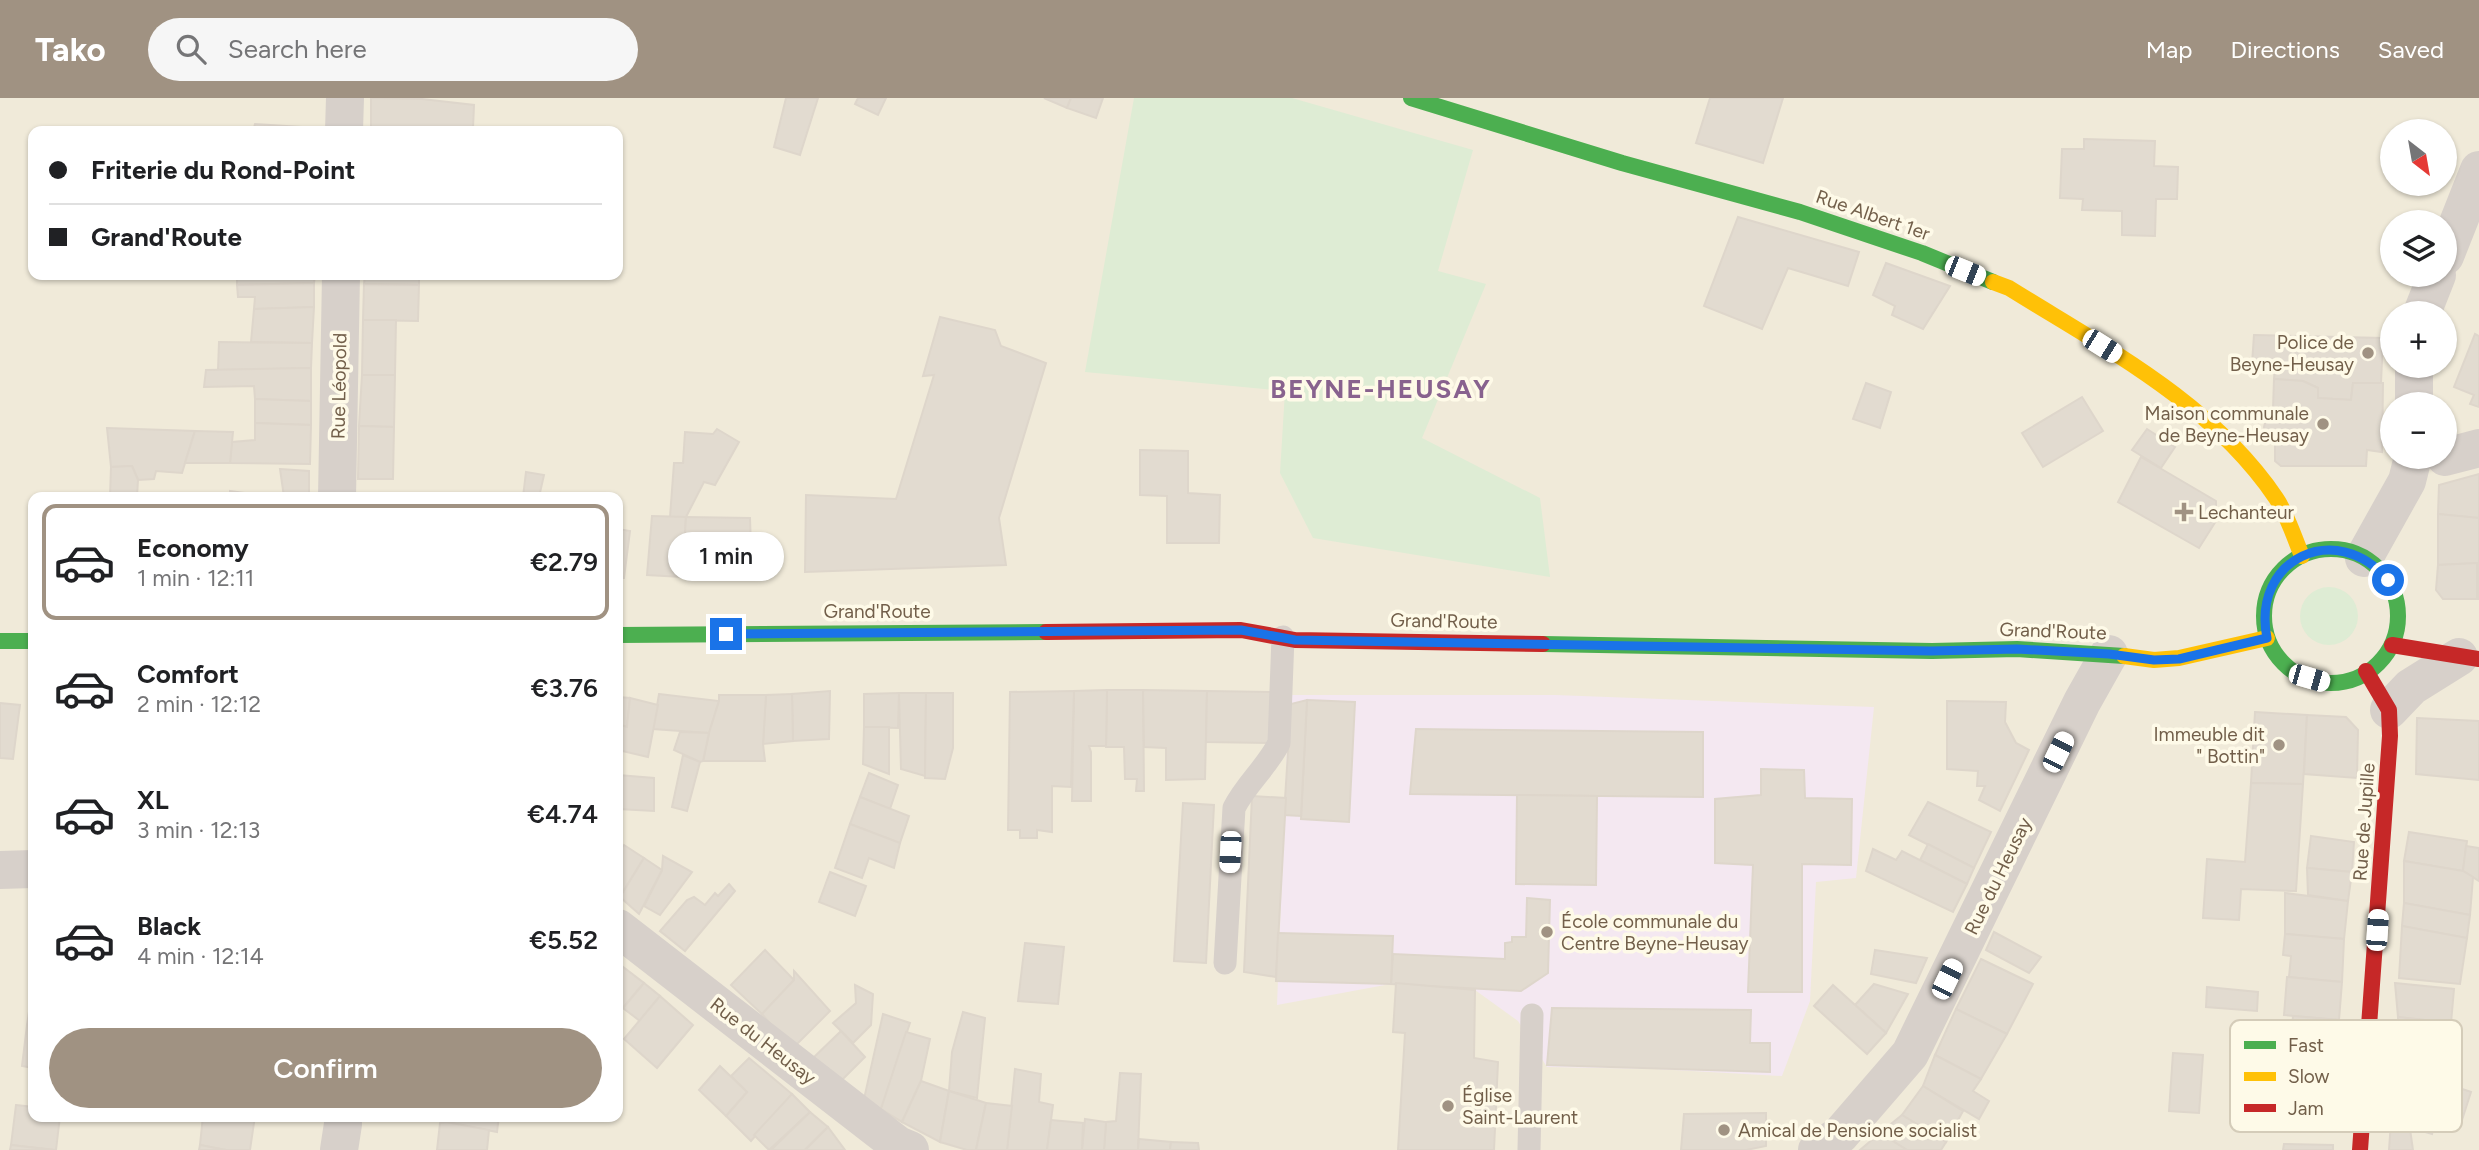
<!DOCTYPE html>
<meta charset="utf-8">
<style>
:root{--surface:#fff;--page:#f6f6f6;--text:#202124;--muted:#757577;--line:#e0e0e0;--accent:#a09282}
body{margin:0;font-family:Figtree,sans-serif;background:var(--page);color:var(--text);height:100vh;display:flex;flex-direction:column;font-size:26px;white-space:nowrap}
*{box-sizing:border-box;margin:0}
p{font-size:23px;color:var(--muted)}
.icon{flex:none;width:38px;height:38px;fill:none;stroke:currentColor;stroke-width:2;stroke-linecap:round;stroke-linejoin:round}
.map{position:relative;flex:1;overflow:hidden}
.side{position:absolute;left:28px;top:394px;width:595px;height:630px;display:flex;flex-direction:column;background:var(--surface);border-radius:14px;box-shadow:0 2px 5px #0004}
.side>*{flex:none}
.hud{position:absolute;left:28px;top:28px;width:595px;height:154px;border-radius:14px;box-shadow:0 2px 5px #0004;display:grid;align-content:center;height:154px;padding:0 21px;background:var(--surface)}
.needle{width:46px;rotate:149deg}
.buttons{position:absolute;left:2380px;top:21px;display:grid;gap:14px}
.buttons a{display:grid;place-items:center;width:77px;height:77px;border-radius:50%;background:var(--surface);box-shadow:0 2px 5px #0004;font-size:35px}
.end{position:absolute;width:32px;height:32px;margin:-16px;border:9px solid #1a73e8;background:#fff;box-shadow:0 0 0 4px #fff}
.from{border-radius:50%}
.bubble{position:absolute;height:49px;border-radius:24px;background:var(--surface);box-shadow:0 2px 5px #0004;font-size:23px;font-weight:600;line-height:49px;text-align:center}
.car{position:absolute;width:21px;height:42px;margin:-21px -10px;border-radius:9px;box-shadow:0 0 5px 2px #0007;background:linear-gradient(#fff 24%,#345 0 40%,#fff 0 76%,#345 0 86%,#fff 0)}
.hud b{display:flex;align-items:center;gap:24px;height:66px;font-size:26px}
.hud b+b{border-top:2px solid var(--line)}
.hud i{width:18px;height:18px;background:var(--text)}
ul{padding:12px 0 0;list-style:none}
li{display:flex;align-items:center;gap:21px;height:116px;margin:0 14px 10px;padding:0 7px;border:4px solid transparent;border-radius:14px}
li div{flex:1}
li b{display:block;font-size:26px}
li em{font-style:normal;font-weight:600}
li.selected{border-color:var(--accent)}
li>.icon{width:63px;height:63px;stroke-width:1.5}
.cta{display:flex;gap:14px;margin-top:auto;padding:14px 21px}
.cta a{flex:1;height:80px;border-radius:42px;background:var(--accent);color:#fff;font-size:28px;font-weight:600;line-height:80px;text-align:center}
header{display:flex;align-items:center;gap:42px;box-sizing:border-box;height:98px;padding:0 35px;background:var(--accent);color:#fff}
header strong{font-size:33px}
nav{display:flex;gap:38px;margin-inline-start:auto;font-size:24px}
.search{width:490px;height:63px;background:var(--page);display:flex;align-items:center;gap:18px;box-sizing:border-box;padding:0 24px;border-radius:38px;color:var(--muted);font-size:26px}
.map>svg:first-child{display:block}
.residential{fill:#f0ead9;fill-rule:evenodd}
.education{fill:#f4e8f1}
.green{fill:#deecd4}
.building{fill:#e2dbd0;stroke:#ded6cb;stroke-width:2}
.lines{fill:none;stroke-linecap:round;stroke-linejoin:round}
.lane{stroke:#d7d0ca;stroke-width:23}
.street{stroke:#d7d0ca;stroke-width:38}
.fast{stroke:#4caf50;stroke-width:16}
.slow{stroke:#ffc107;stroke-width:16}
.jam{stroke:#c62828;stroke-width:16}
.route{stroke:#1a73e8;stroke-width:9}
.poi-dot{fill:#a09282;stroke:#fefae8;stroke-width:2.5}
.labels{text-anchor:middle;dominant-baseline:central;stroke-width:7;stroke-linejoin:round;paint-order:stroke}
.street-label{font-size:19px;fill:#725f4a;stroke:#fefae8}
.poi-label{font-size:19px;fill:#725f4a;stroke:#fefae8;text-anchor:start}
.district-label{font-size:26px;font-weight:bold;letter-spacing:2px;fill:#88628e;stroke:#fefae8}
.key{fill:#fefae8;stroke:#d4ccb9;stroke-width:2}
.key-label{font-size:19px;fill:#725f4a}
</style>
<header>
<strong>Tako</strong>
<div class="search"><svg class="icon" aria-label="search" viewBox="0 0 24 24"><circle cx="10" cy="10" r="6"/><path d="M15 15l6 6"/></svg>Search here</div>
<nav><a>Map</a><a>Directions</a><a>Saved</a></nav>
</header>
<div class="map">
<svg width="2479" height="1052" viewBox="0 0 2479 1052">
<rect width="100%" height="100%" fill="#f5f2e9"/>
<path class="residential" d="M0,0H2479V1052H0ZM33,33H618V177H33ZM2392,33H2445V86H2392ZM2392,124H2445V177H2392ZM2392,215H2445V268H2392ZM2392,306H2445V359H2392ZM33,399H618V1018H33Z"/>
<path class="education" d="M1289,597H1555L1874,609L1856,780L1816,784L1810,903L1782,978L1656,971L1547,969L1518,923L1475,892L1396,885L1277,907Z"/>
<g class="green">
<path d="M1134,0H1292L1473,52L1438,173L1486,186L1422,340L1540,400L1550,479L1313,440L1280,375L1285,293L1085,274Z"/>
<circle cx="2329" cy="518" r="29"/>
</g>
<g class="building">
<path d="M371,0L422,1L474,7L473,30L371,29Z"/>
<path d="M786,0H818L800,57L774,49Z"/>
<path d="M858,0H886L878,17L855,6Z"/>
<path d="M1044,0H1071L1067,10Z"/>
<path d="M1071,0H1103L1096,20L1067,10Z"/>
<path d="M1710,0H1783L1763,65L1696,45Z"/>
<path d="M255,26L317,30V33H253Z"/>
<path d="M371,29L473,30L518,33H370Z"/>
<path d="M2084,41L2155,43L2154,68L2178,69L2177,101H2156L2155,138L2122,137V113L2082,112L2083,101L2060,100L2062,51H2084Z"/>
<path d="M1738,119L1859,154L1848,188L1788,170L1762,231L1704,208Z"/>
<path d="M1886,165L1950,188L1923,231L1892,217L1895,208L1873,197Z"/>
<path d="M237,177H315L314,185L237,187Z"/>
<path d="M365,177H419V187L364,186Z"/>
<path d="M314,185V209L254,211L255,199H238L237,187Z"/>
<path d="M364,186L419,187L418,223L363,222Z"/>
<path d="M314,209L312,245L251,244L254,211Z"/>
<path d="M940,219L995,232L1001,248L1046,265L999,420L1006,467L805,474L806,397L896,401L934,277L923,278Z"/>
<path d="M363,222H396L395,277H362Z"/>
<path d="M2475,236L2479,238V309L2470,306L2474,297L2454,289Z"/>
<path d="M2254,237L2383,240L2381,285H2353L2351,302L2318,300V290L2303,283L2274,281L2275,269L2252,266Z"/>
<path d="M219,244L312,245L311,270L218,272Z"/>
<path d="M311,270V303L255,301L254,288L204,289L206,272Z"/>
<path d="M362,277H395L394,329L359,328Z"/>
<path d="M2274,281L2303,283L2318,290V300L2351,302L2353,285H2383L2382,354L2367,352L2366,368H2281L2275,363V345L2278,342L2271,341L2265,335L2264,329L2267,317L2273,311Z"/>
<path d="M1866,285L1891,294L1880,330L1853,321Z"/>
<path d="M2082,299L2103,333L2043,369L2022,335Z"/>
<path d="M255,301L311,303V327L255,325Z"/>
<path d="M255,325L311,327L310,366L230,365L232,344L255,342Z"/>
<path d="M359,328L394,329L393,381H358Z"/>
<path d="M107,330L195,333L182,375L156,373L154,381L138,382L132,368L111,369Z"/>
<path d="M717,331L739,344L715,387L704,384L686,419H670L674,365H683L685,334L713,336Z"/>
<path d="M2147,331L2175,349L2161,370L2132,352Z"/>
<path d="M195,333L233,334L230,365H185Z"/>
<path d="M1140,352L1188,353V395L1220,397L1219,445H1167V398L1140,397Z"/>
<path d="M2141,359L2216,403V423L2199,450L2118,404Z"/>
<path d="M132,368L138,382L137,399H110L111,369Z"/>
<path d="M280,371L309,373V399H284Z"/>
<path d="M526,374L544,377L539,399H523Z"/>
<path d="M2479,376V420L2438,416L2439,387Z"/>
<path d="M230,393L260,397V399H230Z"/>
<path d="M2438,416L2479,420V465L2438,467Z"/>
<path d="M652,418L686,419L682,479L647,477Z"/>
<path d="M686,419L750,420L752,479H682Z"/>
<path d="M618,431L630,433L624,480H618Z"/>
<path d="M2477,465V501H2443L2436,492L2438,467Z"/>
<rect x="2477" y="465" width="2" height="36"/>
<path d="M1107,592H1143L1144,693H1136L1137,681H1125L1124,649H1106Z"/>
<path d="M1107,592L1106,648H1089L1091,654V703H1072L1074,593Z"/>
<path d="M1143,592L1207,593L1205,681L1166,682V650L1144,649Z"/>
<path d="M830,593L829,641L793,643L792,596Z"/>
<path d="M1074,593L1071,689L1052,688V734L1037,732V740H1020V732H1008L1010,594Z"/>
<path d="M1207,593L1271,594L1269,645L1206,644Z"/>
<path d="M899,595H926L925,678L901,671Z"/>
<path d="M899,595L898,630L864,629V596Z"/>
<path d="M926,595H953V650L945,681L925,680Z"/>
<path d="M659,596L719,603L709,635L653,631Z"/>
<path d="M792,596L793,643L763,646L766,597Z"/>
<path d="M719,597H766L763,646L765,663H703L709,635L719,603Z"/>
<path d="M618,599L630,600L627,629L621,627L618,636Z"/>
<path d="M630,600L658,607L648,659L618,652V636L621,627L627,629Z"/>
<path d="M1307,602L1355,604L1349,724L1301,721Z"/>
<path d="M1307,602L1301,718L1284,717L1291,606Z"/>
<path d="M1947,603L2006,604L2005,624L2016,645L2029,652L2000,713L1979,702L1985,688H1977L1978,673L1947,671Z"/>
<path d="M0,605L20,607L13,661L0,660Z"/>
<path d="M2255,614L2307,617L2303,686L2251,685Z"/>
<path d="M2307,617L2346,619L2358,632L2357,680L2304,676Z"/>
<path d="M2417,620L2479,623V682L2416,676Z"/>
<path d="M864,629H889V676L863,666Z"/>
<path d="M1416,631L1703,634V699L1410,696Z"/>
<path d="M680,634L709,635L703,663L700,664L674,652Z"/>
<path d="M683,657L700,664L687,713L672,709Z"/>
<path d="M1761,671L1804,672L1805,700L1852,701L1851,767L1802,766V894H1748L1753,767L1715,765V701L1761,697Z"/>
<path d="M869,675L898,687L890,711L860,699Z"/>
<path d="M618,677L654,680V713L618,711Z"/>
<path d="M2251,685L2303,686L2296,793L2241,791L2239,822L2203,820L2207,761L2245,764Z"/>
<path d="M1517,697L1597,698L1596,787L1516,786Z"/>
<path d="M1252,698L1286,700L1276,879L1244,874Z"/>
<path d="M860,699L909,718L900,745L850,726Z"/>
<path d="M1928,704L1991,734L1974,770L1909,737Z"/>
<path d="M1183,705L1214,707L1206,865L1174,863Z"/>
<path d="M850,726L900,745L894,770L869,760L862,780L835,770Z"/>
<path d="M2409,734L2467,743L2463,773L2404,763Z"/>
<path d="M2311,738L2354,744L2352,774L2307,770Z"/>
<path d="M1928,746L1974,770L1967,786L1920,762Z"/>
<path d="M624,747L644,760L620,799L618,798V755Z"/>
<path d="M2466,748L2479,750V783L2463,773Z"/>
<path d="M1873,751L1896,762L1902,753L1967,786L1953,814L1866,773Z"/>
<path d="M663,758L692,774L660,817L644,808L662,772Z"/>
<path d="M644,760L662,772L639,816L620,799Z"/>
<path d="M2404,763L2463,773L2473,779L2470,817L2404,805Z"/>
<path d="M2307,770L2352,774L2348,803L2308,797Z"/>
<path d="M830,774L866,788L855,818L819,804Z"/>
<path d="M729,786L735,793L685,853L660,833L687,802L694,799L705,807L715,795L718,798Z"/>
<path d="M2285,795L2348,803L2344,841L2285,836Z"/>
<path d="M1527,800L1550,802L1548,875L1521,893L1391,886L1393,856L1505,861V845L1512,844V839H1526Z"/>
<path d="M2404,805L2470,817L2467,840L2402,828Z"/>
<path d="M2402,828L2467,840L2460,886L2399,880Z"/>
<path d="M1994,834L2041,859L2029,875L1986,852Z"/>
<path d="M1278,835L1393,838L1391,886L1276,883Z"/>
<path d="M2285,836L2344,841L2342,884L2289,879L2291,858L2283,857Z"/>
<path d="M1025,845L1064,849L1058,906L1018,903Z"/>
<path d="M765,852L794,882L762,916L731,887Z"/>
<path d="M1875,852L1927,860L1916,885L1871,876Z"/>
<path d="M1981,861L2033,886L2007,936L1956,911Z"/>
<path d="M618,865L644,885L623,910L618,905Z"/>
<path d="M794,873L830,913L792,951L762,916L794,882Z"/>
<path d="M2287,879L2342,884L2339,922L2284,917Z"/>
<path d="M644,885L660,898L640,923L623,910Z"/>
<path d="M1396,885L1475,892L1474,960L1498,964L1494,1052H1398L1405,935L1393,934Z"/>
<path d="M2395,885L2454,891L2451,925L2398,919Z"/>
<path d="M1874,886L1908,896L1886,935L1855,907Z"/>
<path d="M33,887V928L27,927Z"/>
<path d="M855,887L873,896L871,927L853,945L833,925L856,905Z"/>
<path d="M1833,887L1886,935L1867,956L1814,908Z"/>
<path d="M2207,889L2258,894L2257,913L2206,909Z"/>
<path d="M660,898L693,927L657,970L624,941Z"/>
<path d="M1552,910L1751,912L1750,945H1770V974L1547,967Z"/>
<path d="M1956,911L2007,936L1981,981L1935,957Z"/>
<path d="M963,914L985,920L977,1000L949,993L952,954Z"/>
<path d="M883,916L910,925L881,1011L864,1001Z"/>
<path d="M2293,918L2339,922L2338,944L2291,941Z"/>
<path d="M2398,919L2451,925L2450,949L2398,945Z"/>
<path d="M27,927L33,928V970L22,968Z"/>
<path d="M841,933L865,959L838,986L811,962Z"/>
<path d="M906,934L930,941L921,983L902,1024L881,1011Z"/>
<path d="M2173,955L2203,957L2199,1015L2169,1013Z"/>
<path d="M1935,957L1981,981L1973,993L1989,1003L1979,1021L1923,988Z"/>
<path d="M749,960L792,996L751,1043L726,1018L747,994L731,978Z"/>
<path d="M720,968L747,994L726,1018L699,992Z"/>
<path d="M2396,969L2471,994L2462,1022L2393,1001Z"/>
<path d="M1015,971L1041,976L1039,1004L1053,1007L1047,1052H1007Z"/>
<path d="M1120,975L1141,976L1138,1052H1104L1106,1024L1116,1023Z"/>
<path d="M921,983L949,993L940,1044L902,1024Z"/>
<path d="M1923,988L1963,1013L1946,1044L1902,1017Z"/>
<path d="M949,993L986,1005L976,1052H967L940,1044Z"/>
<path d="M792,996L810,1014L769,1052L754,1037Z"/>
<path d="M2393,1001L2438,1015L2432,1036L2391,1024Z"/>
<path d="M986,1005L1012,1008L1007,1052H976Z"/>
<path d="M16,1007L33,1009V1018H60L56,1052L11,1047Z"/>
<path d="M810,1014L828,1029L805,1052H771Z"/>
<path d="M1766,1015V1048L1746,1052H1681L1684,1016Z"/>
<path d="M1902,1017L1946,1044L1941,1052H1907L1880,1035Z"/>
<path d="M203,1018H255L250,1052H226L200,1047Z"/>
<path d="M447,1018H499L497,1034L446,1024Z"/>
<path d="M1085,1021L1106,1024L1104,1052H1082Z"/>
<path d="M1051,1022L1083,1025L1082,1052H1047Z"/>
<path d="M446,1024L489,1032L487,1052H437L440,1025Z"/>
<path d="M2391,1024L2410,1031L2413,1052H2389Z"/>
<path d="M828,1029L845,1052H805Z"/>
<path d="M1880,1035L1907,1052H1860Z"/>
<path d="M1139,1041L1171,1044L1170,1052H1138Z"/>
<path d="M1171,1044L1198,1045L1199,1052H1170Z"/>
<path d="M2284,1046L2333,1047V1052H2283Z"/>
<path d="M11,1047L53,1052H10Z"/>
<path d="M200,1047L226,1052H199Z"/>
</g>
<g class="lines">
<g class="lane">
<path d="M1225,865L1234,710C1246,686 1267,669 1279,645L1283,539"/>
<path d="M1529,1052L1532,917"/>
</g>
<g class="street">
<path d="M344,33L345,0"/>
<path d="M2445,158L2479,72"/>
<path d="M2422,215L2437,177"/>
<path d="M2414,268V306"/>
<path d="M2445,359L2479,350"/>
<path d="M337,399L341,177"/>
<path d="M2364,460L2407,383L2413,359"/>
<path d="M2389,612L2411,589L2459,559"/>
<path d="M0,772L33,771"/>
<path d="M618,830L898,1047L910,1052"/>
<path d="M339,1052L343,1026"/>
<path d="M1817,1052L1840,1037L1910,956L2082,604L2109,556"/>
</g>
<g class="fast">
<path d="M1411,0L1622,65L1800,114L1922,155L1993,184"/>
<circle cx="2331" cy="518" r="67"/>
<path d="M618,537L1046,534"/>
<path d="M0,543H33"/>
<path d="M1543,546L1932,553L2017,551L2124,558"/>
</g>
<g class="slow">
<path d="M1993,184L2009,190C2105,250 2211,304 2276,400C2287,416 2294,439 2302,458"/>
<path d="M2124,558L2154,562L2179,560L2267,540"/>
</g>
<g class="jam">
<path d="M1046,534L1241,532L1295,542L1543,546"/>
<path d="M2392,547L2479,561"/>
<path d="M2360,1052L2390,638L2389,612L2366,573"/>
</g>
</g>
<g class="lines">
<path class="route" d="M726,536L1241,532L1295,542L1931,553L2017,551L2109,556L2154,562L2179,561L2267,540C2251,460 2337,421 2388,482"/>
</g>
<g class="poi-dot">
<circle cx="2368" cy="255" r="7"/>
<circle cx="2323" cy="326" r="7"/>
<path d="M2180.5 403.5h7v7h7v7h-7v7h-7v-7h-7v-7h7z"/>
<circle cx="2279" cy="647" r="7"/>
<circle cx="1547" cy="834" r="7"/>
<circle cx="1448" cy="1008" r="7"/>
<circle cx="1724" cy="1032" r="7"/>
</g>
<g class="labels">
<g class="street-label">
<text transform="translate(1873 117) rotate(19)">Rue Albert 1er</text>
<text transform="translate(339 288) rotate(-89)">Rue Léopold</text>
<text x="877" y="513">Grand'Route</text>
<text transform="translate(1444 523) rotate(1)">Grand'Route</text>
<text transform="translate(2053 533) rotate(2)">Grand'Route</text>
<text transform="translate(2364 724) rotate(-86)">Rue de Jupille</text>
<text transform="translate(1998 778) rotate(-64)">Rue du Heusay</text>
<text transform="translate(763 943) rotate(38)">Rue du Heusay</text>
</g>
<g class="poi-label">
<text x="2354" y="244" text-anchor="end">Police de<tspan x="2354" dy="22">Beyne-Heusay</tspan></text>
<text x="2309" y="315" text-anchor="end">Maison communale<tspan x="2309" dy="22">de Beyne-Heusay</tspan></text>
<text x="2198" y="414">Lechanteur</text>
<text x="2265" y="636" text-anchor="end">Immeuble dit<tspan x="2265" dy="22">" Bottin"</tspan></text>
<text x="1561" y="823">École communale du<tspan x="1561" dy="22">Centre Beyne-Heusay</tspan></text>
<text x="1462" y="997">Église<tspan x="1462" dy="22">Saint-Laurent</tspan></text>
<text x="1738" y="1032">Amical de Pensione socialist</text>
</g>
<g class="district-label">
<text x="1381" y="291">BEYNE-HEUSAY</text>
</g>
</g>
<rect x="2230" y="922" width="232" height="112" rx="10" class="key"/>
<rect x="2244" y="943" width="32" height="8" fill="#4caf50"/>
<rect x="2244" y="974" width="32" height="9" fill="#ffc107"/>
<rect x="2244" y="1006" width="32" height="8" fill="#c62828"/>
<g class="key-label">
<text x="2288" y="954">Fast</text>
<text x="2288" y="985">Slow</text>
<text x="2288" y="1017">Jam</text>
</g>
</svg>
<div class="buttons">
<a><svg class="needle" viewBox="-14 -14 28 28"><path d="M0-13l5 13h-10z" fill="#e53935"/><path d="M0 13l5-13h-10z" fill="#757577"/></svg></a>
<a><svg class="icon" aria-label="layers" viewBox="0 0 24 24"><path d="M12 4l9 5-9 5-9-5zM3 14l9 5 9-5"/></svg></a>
<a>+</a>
<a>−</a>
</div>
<i class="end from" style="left:2388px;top:482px"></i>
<i class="end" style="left:726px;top:536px"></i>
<div class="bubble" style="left:668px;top:434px;width:116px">1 min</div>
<i class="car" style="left:1965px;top:173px;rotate:112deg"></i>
<i class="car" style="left:2102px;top:248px;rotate:122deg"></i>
<i class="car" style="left:2309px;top:580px;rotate:106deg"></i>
<i class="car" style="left:2058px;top:654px;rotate:26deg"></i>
<i class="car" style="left:1230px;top:754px;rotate:183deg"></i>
<i class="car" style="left:2377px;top:832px;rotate:4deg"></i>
<i class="car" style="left:1947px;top:881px;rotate:26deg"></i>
<div class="hud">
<b><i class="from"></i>Friterie du Rond-Point</b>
<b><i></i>Grand'Route</b>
</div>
<section class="side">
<ul>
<li class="selected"><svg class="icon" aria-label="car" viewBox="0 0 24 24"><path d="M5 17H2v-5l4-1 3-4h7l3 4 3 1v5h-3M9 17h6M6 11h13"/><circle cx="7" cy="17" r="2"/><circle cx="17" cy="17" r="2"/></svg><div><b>Economy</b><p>1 min · 12:11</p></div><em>€2.79</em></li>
<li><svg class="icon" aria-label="car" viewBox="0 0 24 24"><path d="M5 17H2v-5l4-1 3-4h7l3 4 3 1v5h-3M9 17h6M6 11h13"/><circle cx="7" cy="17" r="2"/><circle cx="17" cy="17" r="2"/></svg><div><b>Comfort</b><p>2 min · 12:12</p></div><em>€3.76</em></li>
<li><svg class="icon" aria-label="car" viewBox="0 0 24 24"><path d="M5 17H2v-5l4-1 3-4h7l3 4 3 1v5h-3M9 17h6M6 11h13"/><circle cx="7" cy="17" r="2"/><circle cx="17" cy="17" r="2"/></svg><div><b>XL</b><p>3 min · 12:13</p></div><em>€4.74</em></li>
<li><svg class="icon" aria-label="car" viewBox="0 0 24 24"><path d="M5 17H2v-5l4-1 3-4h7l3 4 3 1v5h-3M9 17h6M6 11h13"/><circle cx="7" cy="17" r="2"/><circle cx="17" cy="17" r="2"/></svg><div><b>Black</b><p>4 min · 12:14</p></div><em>€5.52</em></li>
</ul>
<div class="cta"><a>Confirm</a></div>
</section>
</div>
